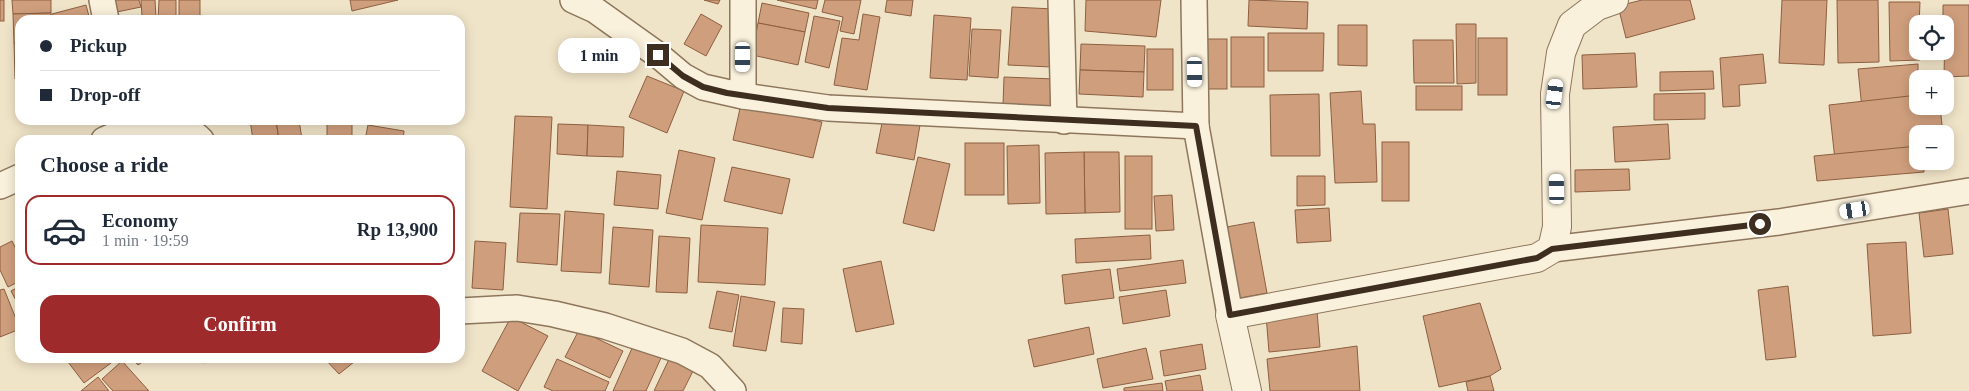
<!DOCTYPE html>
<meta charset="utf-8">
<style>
:root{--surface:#fff;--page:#f2f2f3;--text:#1f2937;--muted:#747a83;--line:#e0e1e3;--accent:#9e2a2b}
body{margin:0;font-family:"Times New Roman",serif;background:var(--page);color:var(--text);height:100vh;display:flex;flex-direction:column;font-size:19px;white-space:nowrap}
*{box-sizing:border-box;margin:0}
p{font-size:16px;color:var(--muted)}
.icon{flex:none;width:28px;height:28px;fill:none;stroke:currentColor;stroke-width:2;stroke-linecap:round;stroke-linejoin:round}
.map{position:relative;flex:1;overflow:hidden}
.drawer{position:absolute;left:15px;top:135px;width:450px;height:228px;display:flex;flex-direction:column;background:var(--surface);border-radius:15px;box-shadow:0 2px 12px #0003}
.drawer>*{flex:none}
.banner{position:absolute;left:15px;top:15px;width:450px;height:110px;border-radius:15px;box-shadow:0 2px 12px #0003;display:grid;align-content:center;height:110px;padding:0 25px;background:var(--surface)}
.controls{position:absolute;left:1909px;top:15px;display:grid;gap:10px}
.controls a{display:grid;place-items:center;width:45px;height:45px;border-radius:10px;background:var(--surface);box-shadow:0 2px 12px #0003;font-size:25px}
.end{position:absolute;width:22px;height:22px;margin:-11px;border:6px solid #3d2e20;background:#fff;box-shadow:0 0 0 2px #fff}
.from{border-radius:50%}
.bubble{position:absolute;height:35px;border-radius:15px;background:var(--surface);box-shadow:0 2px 12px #0003;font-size:16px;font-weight:800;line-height:35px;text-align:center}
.car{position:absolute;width:15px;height:30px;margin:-15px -8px;border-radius:6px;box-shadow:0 0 4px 1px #0007;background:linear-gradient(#fff 24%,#345 0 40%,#fff 0 76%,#345 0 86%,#fff 0)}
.banner b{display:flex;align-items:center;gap:18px;height:48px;font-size:19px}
.banner b+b{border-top:1px solid var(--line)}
.banner i{width:12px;height:12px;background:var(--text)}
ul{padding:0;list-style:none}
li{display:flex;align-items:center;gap:15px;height:70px;margin:0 10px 8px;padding:0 15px;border:2px solid transparent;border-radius:15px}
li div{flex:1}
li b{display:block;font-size:19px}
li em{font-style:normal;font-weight:800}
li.on{border-color:var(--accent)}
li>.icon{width:45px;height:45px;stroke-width:1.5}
h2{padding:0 25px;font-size:22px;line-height:60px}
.primary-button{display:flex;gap:10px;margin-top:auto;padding:10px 25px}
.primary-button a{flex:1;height:58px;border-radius:15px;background:var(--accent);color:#fff;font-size:20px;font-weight:800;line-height:58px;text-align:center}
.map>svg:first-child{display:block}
.building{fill:#cf9f7d;stroke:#8d5f41}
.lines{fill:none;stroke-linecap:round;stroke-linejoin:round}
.minor-casing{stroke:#8d765c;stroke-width:28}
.tertiary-casing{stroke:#8d765c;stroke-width:30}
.minor{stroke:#faf1dc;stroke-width:25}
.tertiary{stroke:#faf1dc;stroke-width:28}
.route{stroke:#3d2e20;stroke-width:6}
</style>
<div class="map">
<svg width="1969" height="391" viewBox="0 0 1969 391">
<rect width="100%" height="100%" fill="#f0e4c8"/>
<g class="building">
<rect x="0" y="0" width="4" height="21"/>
<path d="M12,0H51V13L13,14Z"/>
<path d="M109,0H139L141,7L112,13Z"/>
<path d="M141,0H155L156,17H142Z"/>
<path d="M159,0H176V20H158Z"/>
<rect x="179" y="0" width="21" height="20"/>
<path d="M350,0H398L352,11Z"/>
<path d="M704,0H720L718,4Z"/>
<path d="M777,0H818L816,9Z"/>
<path d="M825,0H861L854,34L840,31L843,17L822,12Z"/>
<path d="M887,0H913L911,16L885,12Z"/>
<path d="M1086,0H1161L1156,37L1085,31Z"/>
<path d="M1249,0L1308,2L1307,29L1248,26Z"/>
<path d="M1642,0H1690L1695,19L1626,38L1618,6Z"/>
<path d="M1782,0H1827L1824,65L1779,63Z"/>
<path d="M1837,0H1878L1879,62L1838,63Z"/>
<path d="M1889,2H1920L1918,51H1920V60L1890,61Z"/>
<path d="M762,3L809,13L805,32L758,23Z"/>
<path d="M86,5L90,20H54L52,14Z"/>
<path d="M1943,5H1969V76L1944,77L1945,24H1943Z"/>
<path d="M1012,7L1054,9L1051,67L1008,65Z"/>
<path d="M51,13V20H20V43H14L13,14Z"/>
<path d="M701,14L722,26L706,56L684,44Z"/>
<path d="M863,14L880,17L867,90L834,85L842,38L859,40Z"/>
<path d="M934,15L971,18L967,80L930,78Z"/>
<path d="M814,16L840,21L829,68L805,62Z"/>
<path d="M758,23L805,32L798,65L752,55Z"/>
<path d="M1456,24H1476V83L1457,84Z"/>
<path d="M1338,25H1367V66L1338,65Z"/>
<path d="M972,29L1001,30L998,78L969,76Z"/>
<path d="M1268,33H1324L1323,71H1268Z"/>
<rect x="1231" y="37" width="33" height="50"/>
<rect x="1478" y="38" width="29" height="57"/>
<rect x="1198" y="39" width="29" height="50"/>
<path d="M1413,40H1453L1454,83H1414Z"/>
<path d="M14,43H20V78L15,79Z"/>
<path d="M1081,44L1145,46L1144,72L1080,70Z"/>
<rect x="1147" y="49" width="26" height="41"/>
<path d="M1635,53L1637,87L1583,89L1582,55Z"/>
<path d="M1763,54L1766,83L1739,85L1740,106L1723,107L1720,58Z"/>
<path d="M1918,64V105L1862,109L1858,69Z"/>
<path d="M1080,70L1144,72L1143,97L1079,94Z"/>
<path d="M1713,71L1714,89L1660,91V72Z"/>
<path d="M647,76L684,91L667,133L629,117Z"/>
<path d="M1004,77L1055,79L1054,107L1003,105Z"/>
<rect x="1416" y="86" width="46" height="24"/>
<path d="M1361,91L1363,124H1375L1377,182L1335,183L1330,93Z"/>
<path d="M1705,93V119L1654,120V94Z"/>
<path d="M1319,94L1320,156H1271L1270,95Z"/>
<path d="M1918,95V106H1940L1943,134H1918V151L1835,160L1829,105Z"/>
<path d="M741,104L822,122L813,158L733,140Z"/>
<path d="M515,116L552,117L547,209L510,207Z"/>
<path d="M883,118L920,125L914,160L876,153Z"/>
<path d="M65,120H80L66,123Z"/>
<path d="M250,120H276L279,140H253Z"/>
<path d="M276,120H299L302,139L279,140Z"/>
<rect x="327" y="120" width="25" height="16"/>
<path d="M558,124L588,125L587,156L557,154Z"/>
<path d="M1668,124L1670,159L1615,162L1613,127Z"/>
<path d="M368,125L404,131L403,140H365Z"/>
<path d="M588,125L624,127L623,157L587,156Z"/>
<rect x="1382" y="142" width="27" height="59"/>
<rect x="965" y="143" width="39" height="52"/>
<path d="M1039,145L1040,203L1008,204L1007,146Z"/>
<path d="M1918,146V161H1924V172L1817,181L1814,156Z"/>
<path d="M679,150L715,158L702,220L666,213Z"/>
<path d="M1084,152H1119L1120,212L1085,213Z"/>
<path d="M1084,152L1085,213L1046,214L1045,153Z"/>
<rect x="1125" y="156" width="27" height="73"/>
<path d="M918,157L950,164L934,231L903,223Z"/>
<path d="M732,167L790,179L782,214L724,201Z"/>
<path d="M1629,169L1630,190L1575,192V170Z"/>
<path d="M617,171L661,175L658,209L614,205Z"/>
<path d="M1297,176H1325V205L1297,206Z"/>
<path d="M1172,195L1174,230L1156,231L1154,196Z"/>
<path d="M1329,208L1331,241L1297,243L1295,210Z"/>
<path d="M1948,209L1953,254L1924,257L1919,213Z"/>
<path d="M565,211L604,214L601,273L561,271Z"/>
<path d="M520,213L560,214L557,265L517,262Z"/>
<path d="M1254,222L1267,293L1234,299L1221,228Z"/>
<path d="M701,225L768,228L765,285L698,282Z"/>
<path d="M613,227L653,230L649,287L609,284Z"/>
<path d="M1150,235L1151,259L1076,263L1075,239Z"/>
<path d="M659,236L690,238L687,293L656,292Z"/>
<path d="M12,241L20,257V281L8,287L0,270V247Z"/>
<path d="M475,241L506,243L503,290L472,288Z"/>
<path d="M1906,242L1911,333L1873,336L1867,244Z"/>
<path d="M1183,260L1186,283L1120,291L1117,269Z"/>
<path d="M881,261L894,324L856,332L843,269Z"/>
<path d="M1110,269L1114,298L1065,304L1062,275Z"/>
<path d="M20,286V308L11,291Z"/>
<path d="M1788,286L1796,357L1766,360L1758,290Z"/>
<path d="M4,289L20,329L0,337V290Z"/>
<path d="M1166,290L1170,316L1123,324L1119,297Z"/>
<path d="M717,291L739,295L732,332L709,328Z"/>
<path d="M741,296L775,302L766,351L733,346Z"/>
<path d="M1480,303L1501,369L1490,376L1439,387L1423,316Z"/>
<path d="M783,308L804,309L802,344L781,342Z"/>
<path d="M1317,311L1320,347L1269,352L1266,315Z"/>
<path d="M511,317L548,336L518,391L482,371Z"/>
<path d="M1089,327L1094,354L1034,367L1028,340Z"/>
<path d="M579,330L623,351L610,378L565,357Z"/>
<path d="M1202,344L1206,369L1164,376L1160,351Z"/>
<path d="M633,346L661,358L646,391H613Z"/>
<path d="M1357,346L1360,391H1270L1267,359Z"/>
<path d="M1146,348L1153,379L1103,388L1097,359Z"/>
<path d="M671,355L695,367L683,391H654Z"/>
<path d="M65,358H107L111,363L84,383Z"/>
<path d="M132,358H148L138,365Z"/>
<path d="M199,358H211L203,363Z"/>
<path d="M324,358H359L339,374Z"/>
<path d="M557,359L609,382L605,391H553L544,387Z"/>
<path d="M122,361L149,391H113L102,379Z"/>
<path d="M1200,375L1203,391H1167L1165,381Z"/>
<path d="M1490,376L1494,391H1468L1466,382Z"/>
<path d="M98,377L109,391H81Z"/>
<path d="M1162,383L1163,391H1124V388Z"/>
</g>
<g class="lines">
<g class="minor-casing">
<g id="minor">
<path d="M102,0L106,20"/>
<path d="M573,0L595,10L658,55L683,76L703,87L743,96V0"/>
<path d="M1061,0L1064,121"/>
<path d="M1194,0L1196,126L1230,315"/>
<path d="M743,96L828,108L1196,126"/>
<path d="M104,140C135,126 174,112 201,140"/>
<path d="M0,186L20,177"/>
<path d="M1552,249L1779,222L1969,191"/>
<path d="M460,311L517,308L554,314L605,326L682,351L710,366L733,391"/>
</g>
</g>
<g class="tertiary-casing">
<path id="tertiary" d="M1247,391L1230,315L1537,258L1552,249L1557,227L1555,94L1561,53L1572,25L1597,6L1614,0"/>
</g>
<use href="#minor" class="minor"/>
<use href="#tertiary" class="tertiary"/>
</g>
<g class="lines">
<path class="route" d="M658,55L683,76L703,87L727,93L828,108L1196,126L1230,315L1537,258L1552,249L1760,224"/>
</g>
</svg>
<div class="controls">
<a><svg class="icon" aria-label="locate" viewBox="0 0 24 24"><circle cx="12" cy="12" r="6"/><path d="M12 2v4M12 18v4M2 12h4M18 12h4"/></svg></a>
<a>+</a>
<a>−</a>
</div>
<i class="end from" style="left:1760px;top:224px"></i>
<i class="end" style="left:658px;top:55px"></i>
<div class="bubble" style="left:558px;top:38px;width:82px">1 min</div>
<i class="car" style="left:743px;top:57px;rotate:180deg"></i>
<i class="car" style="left:1195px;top:72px;rotate:179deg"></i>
<i class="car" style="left:1555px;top:94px;rotate:7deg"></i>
<i class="car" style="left:1557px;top:189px;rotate:359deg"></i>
<i class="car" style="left:1855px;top:210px;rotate:261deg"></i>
<div class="banner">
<b><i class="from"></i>Pickup</b>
<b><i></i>Drop-off</b>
</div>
<section class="drawer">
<h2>Choose a ride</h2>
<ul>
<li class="on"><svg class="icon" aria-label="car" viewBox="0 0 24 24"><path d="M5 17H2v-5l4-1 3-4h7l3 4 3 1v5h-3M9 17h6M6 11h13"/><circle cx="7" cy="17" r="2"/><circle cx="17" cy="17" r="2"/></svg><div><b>Economy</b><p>1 min · 19:59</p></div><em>Rp 13,900</em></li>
</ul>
<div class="primary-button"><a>Confirm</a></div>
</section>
</div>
